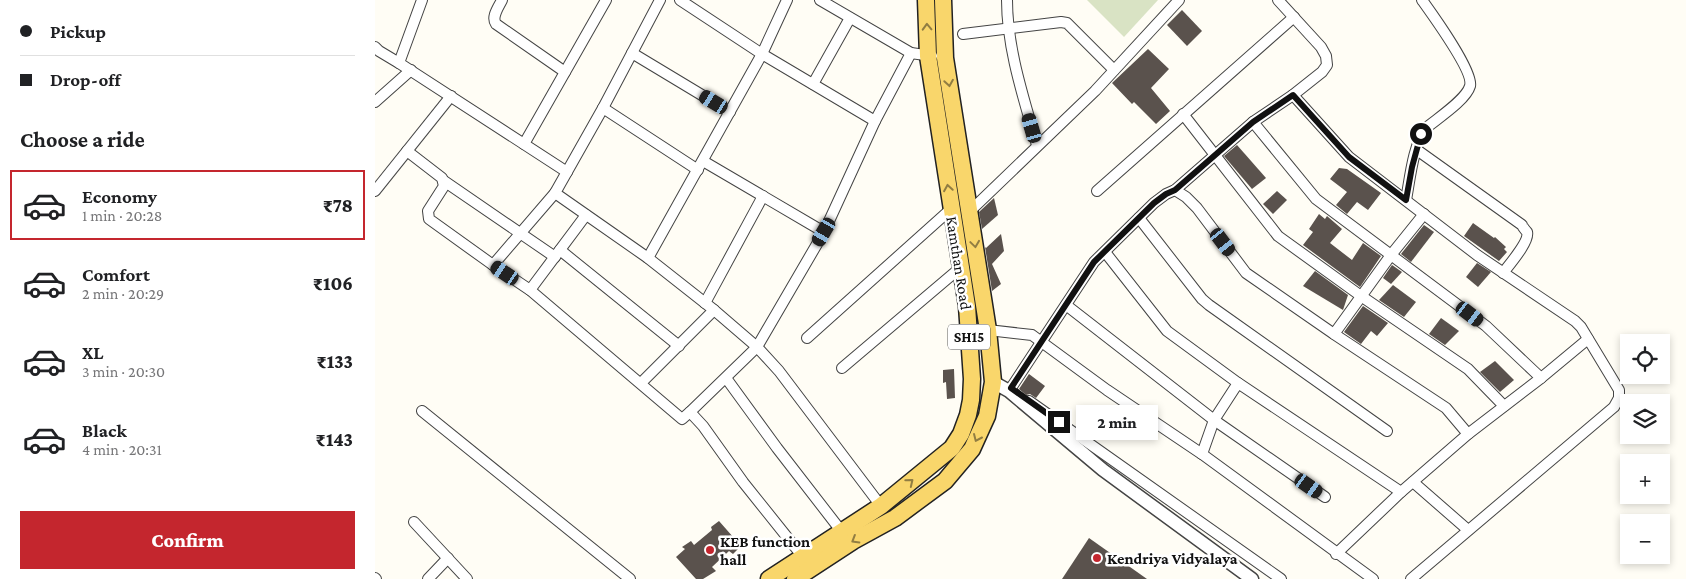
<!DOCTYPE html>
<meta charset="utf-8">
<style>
:root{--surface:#fff;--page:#f6f6f6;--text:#202124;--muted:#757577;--line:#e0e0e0;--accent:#c4262e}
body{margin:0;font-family:"Crimson Pro",serif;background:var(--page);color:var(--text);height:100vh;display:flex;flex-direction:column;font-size:19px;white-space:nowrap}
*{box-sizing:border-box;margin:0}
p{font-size:16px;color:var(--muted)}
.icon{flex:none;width:28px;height:28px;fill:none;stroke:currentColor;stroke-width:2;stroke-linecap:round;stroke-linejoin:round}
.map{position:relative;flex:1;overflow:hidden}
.details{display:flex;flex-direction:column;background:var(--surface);width:375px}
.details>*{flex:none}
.hud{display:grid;align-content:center;height:110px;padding:0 20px;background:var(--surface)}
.controls{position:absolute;left:1245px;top:334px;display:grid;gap:10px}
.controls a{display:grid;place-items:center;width:50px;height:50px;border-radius:0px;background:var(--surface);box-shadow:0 2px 8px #0003;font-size:25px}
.end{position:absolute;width:22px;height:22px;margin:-11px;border:6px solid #111;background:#fff;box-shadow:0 0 0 2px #fff}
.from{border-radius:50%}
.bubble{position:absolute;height:35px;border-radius:0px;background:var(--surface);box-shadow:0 2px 8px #0003;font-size:16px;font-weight:800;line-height:35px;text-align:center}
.car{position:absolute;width:15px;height:30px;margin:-15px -8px;border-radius:6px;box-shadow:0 0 4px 1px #0007;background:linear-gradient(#222 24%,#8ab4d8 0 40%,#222 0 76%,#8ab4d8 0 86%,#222 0)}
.hud b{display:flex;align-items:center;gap:18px;height:48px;font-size:19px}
.hud b+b{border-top:1px solid var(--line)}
.hud i{width:12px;height:12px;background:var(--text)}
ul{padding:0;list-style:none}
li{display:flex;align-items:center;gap:15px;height:70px;margin:0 10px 8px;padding:0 10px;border:2px solid transparent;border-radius:0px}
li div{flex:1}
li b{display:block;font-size:19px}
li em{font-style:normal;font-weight:800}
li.on{border-color:var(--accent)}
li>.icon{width:45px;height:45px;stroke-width:1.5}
h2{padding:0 20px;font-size:22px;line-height:60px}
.primary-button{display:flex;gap:10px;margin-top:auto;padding:10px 20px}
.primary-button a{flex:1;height:58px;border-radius:0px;background:var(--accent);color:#fff;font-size:20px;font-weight:800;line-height:58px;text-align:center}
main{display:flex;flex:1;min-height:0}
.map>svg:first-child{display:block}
.cemetery{fill:#d9e3c4}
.building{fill:#5a524d}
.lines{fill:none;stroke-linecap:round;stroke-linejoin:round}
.minor-casing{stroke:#444;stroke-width:12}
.tertiary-casing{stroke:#444;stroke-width:15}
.primary-casing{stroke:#222;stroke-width:19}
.minor{stroke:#fff;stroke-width:10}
.tertiary{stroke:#fff;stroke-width:12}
.primary{stroke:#f9d66b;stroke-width:16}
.oneway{stroke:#917d42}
.route{stroke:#111;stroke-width:6}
.poi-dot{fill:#c4262e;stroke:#fff;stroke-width:2}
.labels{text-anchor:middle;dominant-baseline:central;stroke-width:5;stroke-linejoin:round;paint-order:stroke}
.shield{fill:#fff;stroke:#585858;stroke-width:1}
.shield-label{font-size:15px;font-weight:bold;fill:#111}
.street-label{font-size:16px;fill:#111;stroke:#fff}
.poi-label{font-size:16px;font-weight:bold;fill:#111;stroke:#fff;text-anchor:start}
</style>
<main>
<section class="details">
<div class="hud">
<b><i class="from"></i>Pickup</b>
<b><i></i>Drop-off</b>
</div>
<h2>Choose a ride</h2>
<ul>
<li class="on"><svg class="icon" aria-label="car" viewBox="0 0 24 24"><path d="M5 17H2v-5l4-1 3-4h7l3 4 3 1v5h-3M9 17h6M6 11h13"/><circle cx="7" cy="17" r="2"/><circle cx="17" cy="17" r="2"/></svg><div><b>Economy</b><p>1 min · 20:28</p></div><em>₹78</em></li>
<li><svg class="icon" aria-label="car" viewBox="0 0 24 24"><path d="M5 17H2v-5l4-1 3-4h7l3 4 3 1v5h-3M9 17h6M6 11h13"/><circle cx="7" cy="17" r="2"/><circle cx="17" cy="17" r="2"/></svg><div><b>Comfort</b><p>2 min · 20:29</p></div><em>₹106</em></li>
<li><svg class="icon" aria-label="car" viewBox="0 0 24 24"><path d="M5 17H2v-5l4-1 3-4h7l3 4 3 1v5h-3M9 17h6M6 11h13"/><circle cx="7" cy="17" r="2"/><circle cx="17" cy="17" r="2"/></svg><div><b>XL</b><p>3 min · 20:30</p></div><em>₹133</em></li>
<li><svg class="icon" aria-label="car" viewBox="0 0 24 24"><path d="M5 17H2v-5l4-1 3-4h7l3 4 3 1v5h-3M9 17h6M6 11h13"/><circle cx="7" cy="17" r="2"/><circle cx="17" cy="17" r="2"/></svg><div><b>Black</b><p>4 min · 20:31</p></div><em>₹143</em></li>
</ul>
<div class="primary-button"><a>Confirm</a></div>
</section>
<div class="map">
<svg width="1311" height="579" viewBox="0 0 1311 579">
<rect width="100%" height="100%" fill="#fffdf5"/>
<path class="cemetery" d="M712,0H783L749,37Z"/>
<g class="building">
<path d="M807,10L827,31L812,46L792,25Z"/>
<path d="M773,49L794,69L776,88L795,111L781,124L759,102L757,104L737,83Z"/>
<path d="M862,145L891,178L877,189L849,156Z"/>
<path d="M964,168L972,169L1006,193L993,210L982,202L972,214L961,205L972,192L955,179Z"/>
<path d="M902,191L912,200L898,214L888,204Z"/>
<path d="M619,198L623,215L607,229L604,212Z"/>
<path d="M944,214L950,219L952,216L967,229L955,243L977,260L988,243L1006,256L985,287L928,245L938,232L934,229Z"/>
<path d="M1098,223L1119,238L1120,237L1131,247L1129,249L1132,252L1124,261L1089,236Z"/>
<path d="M1049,225L1059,232L1036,262L1026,254Z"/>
<path d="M626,234L629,251L617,264L626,284L617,291L610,247L611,248Z"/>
<path d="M1102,263L1116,272L1103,287L1091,277Z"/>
<path d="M1017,265L1027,272L1016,284L1008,278Z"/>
<path d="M940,271L973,295L968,310L928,286Z"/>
<path d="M1018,285L1041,302L1029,317L1004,300Z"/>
<path d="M988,306L1013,323L1002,336L996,331L986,344L969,332Z"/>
<path d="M1066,318L1084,331L1070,345L1054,334Z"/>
<path d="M1120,361L1139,380L1125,392L1105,372Z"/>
<path d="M579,369L580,398L572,399L571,382L568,383V370Z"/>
<path d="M654,374L670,386L661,398L655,394L651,395L644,389Z"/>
<path d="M344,521L366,546L358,554L354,551L337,567L341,571L328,579H321L301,557L310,549L307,547L316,541L319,545L337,530L336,527Z"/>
<path d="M714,538L772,579H687Z"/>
</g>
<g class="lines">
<g class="minor-casing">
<g id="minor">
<path d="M47,0L24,63L192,172"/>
<path d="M127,0C123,8 116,17 121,24L190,72"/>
<path d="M285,0L228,108L180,193L273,258L339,310L382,347L404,371L506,506"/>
<path d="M305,0L387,54L500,121"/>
<path d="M445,0L536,53L557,56"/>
<path d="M632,0C632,49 649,99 662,145"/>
<path d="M588,34L686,22L692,23L739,70"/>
<path d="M0,47L4,51L24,63"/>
<path d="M257,53L355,112"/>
<path d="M438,84L475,18"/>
<path d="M918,95L974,157L1102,255L1200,321L1206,327L1244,390V398L1239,407L1036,579"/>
<path d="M0,102L36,70"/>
<path d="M228,108L323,170"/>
<path d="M808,114L903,236L986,296L1093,369L1129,406"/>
<path d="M878,122L941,199L1111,326L1166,378"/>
<path d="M149,144L231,0"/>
<path d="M1042,150L1147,225C1147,226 1151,231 1152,232C1155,241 1134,265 1128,273"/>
<path d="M32,151L67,178L69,186L53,211L54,219L118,265"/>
<path d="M328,161L449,232"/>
<path d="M69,181L180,257"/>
<path d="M800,190L811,197L822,208L871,273L959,334L1071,408L1093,434"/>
<path d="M0,191L76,96"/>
<path d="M722,191L919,17"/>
<path d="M180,193L118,265L155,290L307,419L315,412"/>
<path d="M1031,200C1035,179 1038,145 1051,128C1063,118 1091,100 1095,86C1099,72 1057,14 1047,0"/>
<path d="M592,214L720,91L804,0"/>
<path d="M764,218L827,299L834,305L1012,431"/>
<path d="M185,250L304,346"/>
<path d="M730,252L792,331L863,383"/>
<path d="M273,258L387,54L412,0"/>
<path d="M155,290L211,215"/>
<path d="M330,303L388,196"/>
<path d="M691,305L839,420L950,497"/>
<path d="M613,330L657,335L732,390L827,454L998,579"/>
<path d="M959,334L1016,255L1049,214"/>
<path d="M432,338L576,209"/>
<path d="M467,368L585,268"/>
<path d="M351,378L402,448L467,532"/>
<path d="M266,383L339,310"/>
<path d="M634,391L719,262L779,203L791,194L800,190L878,122L918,95L947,72L952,65L951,56L946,47L903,0"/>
<path d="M654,401L906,579"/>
<path d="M47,411L255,579"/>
<path d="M827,454L839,420L863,383L1026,492"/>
<path d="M1038,482L1093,530"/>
<path d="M39,522L92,579"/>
<path d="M961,554L1026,492L1093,434L1166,378L1213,339"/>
<path d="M428,557L368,482L328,426L315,412L382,347L449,232L500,121L536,53"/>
<path d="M0,578L1,579"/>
<path d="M53,579L73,558"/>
</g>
</g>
<g class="tertiary-casing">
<path id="tertiary" d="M618,382L634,391L728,470L877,579"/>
</g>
<g class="primary-casing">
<g id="primary">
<path d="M394,579L506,506L577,448L586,434L593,415L596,400L597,379L592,306L553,56L551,0"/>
<path d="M420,579L478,541L520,518L570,481L597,449L612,416L618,382L613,330L570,58L568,0"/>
</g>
</g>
<use href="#minor" class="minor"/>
<use href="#tertiary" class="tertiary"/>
<use href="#primary" class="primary"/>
</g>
<defs><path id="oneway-chevron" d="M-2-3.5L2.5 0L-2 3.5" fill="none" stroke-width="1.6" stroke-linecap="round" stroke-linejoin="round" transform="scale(1.25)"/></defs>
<g class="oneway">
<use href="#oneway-chevron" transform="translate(552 27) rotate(-92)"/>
<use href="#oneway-chevron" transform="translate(574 83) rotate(81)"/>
<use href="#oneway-chevron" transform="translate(573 188) rotate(-99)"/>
<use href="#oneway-chevron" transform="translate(600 244) rotate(82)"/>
<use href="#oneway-chevron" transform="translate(602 438) rotate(114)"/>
<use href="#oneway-chevron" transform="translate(535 482) rotate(-39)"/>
<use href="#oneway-chevron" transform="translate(480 540) rotate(149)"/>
</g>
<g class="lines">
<path class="route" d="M684,422L636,388L719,262L779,203L791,194L800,190L878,122L918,95L974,157L1031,200L1037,167L1046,134"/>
</g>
<g class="poi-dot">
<circle cx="335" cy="550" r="5"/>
<circle cx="722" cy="558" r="5"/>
</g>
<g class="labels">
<rect class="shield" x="573" y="324.5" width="42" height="25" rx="4"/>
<g class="shield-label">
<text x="594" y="337">SH15</text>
</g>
<g class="street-label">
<text transform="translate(584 263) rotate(81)">Kamthan Road</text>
</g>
<g class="poi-label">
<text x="345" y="541">KEB function<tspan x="345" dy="18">hall</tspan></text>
<text x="732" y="558">Kendriya Vidyalaya</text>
</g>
</g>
</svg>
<div class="controls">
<a><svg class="icon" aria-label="locate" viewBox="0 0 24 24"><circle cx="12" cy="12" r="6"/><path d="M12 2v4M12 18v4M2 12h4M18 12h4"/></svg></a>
<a><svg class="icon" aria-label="layers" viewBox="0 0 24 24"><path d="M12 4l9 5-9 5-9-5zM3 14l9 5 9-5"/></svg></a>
<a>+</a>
<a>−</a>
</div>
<i class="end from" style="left:1046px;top:134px"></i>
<i class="end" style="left:684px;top:422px"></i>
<div class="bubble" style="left:701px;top:405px;width:82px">2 min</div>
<i class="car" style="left:339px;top:102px;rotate:301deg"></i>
<i class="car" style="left:657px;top:128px;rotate:344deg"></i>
<i class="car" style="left:449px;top:232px;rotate:210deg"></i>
<i class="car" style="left:848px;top:242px;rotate:143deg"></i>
<i class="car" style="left:130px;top:273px;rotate:304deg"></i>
<i class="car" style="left:1095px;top:314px;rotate:127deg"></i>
<i class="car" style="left:934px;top:486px;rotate:125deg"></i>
</div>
</main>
